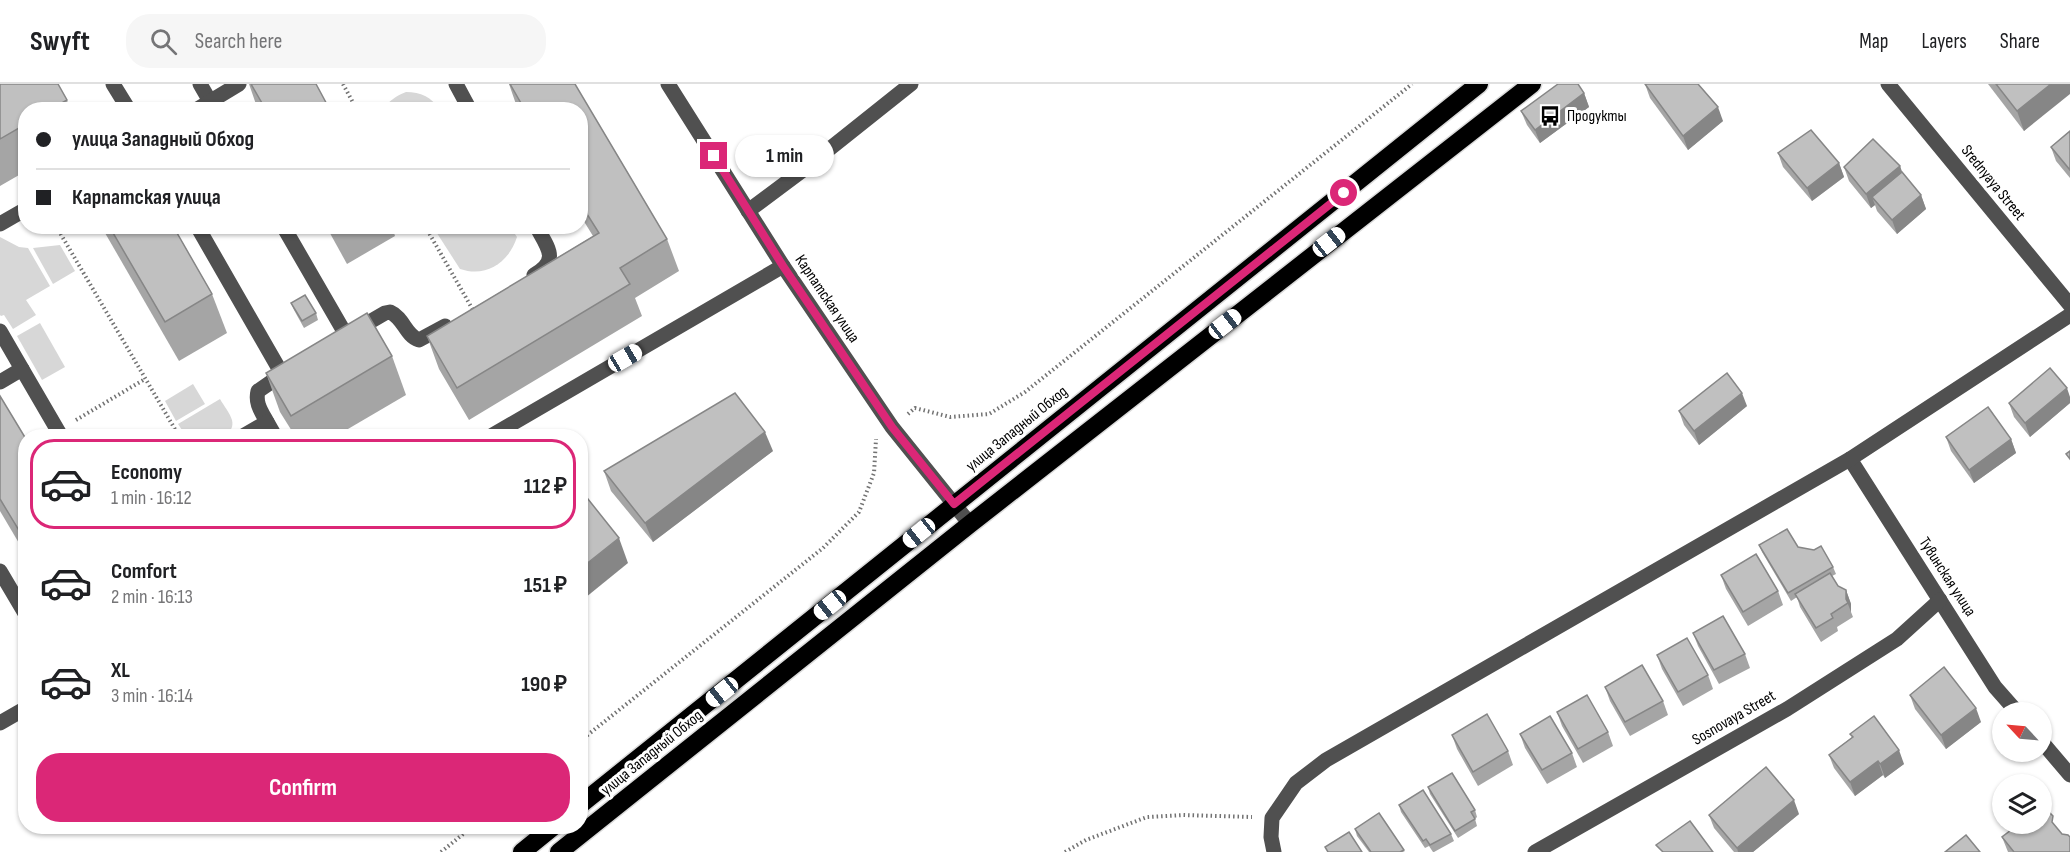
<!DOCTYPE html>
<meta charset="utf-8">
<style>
:root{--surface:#fff;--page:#f6f6f6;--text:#202124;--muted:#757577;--line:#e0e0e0;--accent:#db2777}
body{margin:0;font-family:"Sofia Sans Condensed",sans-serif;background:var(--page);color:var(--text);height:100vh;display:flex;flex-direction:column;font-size:22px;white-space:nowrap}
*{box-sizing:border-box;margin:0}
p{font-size:20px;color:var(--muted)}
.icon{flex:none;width:33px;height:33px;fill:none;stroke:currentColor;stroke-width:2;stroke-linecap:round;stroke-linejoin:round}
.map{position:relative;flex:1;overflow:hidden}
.details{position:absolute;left:18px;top:345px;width:570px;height:405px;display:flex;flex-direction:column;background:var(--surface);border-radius:24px;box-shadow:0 2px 4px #0004}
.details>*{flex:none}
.guide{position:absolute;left:18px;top:18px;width:570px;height:132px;border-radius:24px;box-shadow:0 2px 4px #0004;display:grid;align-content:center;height:132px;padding:0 18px;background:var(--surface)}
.needle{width:39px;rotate:296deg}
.tools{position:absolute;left:1992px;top:618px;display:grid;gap:12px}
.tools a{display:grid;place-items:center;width:60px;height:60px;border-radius:50%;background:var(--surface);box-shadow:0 2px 4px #0004;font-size:30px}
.end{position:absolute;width:27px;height:27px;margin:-14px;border:8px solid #db2777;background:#fff;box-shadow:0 0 0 3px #fff}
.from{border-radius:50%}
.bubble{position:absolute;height:42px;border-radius:21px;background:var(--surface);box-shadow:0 2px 4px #0004;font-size:20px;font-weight:700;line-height:42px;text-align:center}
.car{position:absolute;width:18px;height:36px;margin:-18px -9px;border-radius:8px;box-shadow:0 0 4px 2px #0007;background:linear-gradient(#fff 24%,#345 0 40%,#fff 0 76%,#345 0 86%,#fff 0)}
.guide b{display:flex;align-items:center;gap:21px;height:57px;font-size:22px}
.guide b+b{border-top:2px solid var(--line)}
.guide i{width:15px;height:15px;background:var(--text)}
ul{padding:10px 0 0;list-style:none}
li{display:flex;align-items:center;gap:18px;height:90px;margin:0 12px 9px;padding:0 6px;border:3px solid transparent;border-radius:24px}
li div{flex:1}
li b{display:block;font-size:22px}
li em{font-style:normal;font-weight:700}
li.current{border-color:var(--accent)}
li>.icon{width:54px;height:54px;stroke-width:1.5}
.cta{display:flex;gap:12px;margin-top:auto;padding:12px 18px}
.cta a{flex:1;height:69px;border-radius:24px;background:var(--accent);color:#fff;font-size:24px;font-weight:700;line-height:69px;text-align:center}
header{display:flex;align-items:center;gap:36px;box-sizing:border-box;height:84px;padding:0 30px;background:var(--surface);border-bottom:2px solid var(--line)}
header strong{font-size:28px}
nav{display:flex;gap:33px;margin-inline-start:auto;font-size:21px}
.search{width:420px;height:54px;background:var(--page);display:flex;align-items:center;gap:15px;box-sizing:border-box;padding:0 21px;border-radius:24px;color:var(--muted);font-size:22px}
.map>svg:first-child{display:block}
.green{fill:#d7d7d7}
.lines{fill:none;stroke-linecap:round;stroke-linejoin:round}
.highway-casing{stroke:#dbdbdb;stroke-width:21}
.path{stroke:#727272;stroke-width:4;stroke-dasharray:1.5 3;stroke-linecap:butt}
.minor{stroke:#505050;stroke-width:15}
.highway{stroke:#000;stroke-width:18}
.wall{fill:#a5a5a5}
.shaded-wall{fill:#868686}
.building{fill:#c0c0c0;stroke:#868686;stroke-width:1.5}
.route{stroke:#db2777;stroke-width:8}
.labels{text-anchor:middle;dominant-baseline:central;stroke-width:6;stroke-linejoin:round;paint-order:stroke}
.poi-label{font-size:16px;fill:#000;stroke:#fff;text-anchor:start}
.street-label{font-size:16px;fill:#000;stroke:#fff}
</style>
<header>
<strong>Swyft</strong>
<div class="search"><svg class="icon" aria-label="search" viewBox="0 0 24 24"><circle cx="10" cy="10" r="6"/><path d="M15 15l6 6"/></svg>Search here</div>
<nav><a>Map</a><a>Layers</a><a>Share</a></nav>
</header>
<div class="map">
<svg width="2070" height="768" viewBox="0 0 2070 768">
<rect width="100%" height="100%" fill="#fff"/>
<g class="green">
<path d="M406,8C421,8 431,13 439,25H383C390,16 396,12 406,8Z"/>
<path d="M433,143H510L517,153C509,178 487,194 460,185Z"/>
<path d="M0,153L19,163L28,164L50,202L26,216L36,231L13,245L4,231L1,232L0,231Z"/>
<path d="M60,161L75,187L53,200L33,164Z"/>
<path d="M40,239L65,283L42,296L17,252Z"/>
<path d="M193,300L205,320L176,337L165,317Z"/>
<path d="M220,315C224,322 230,329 232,336C237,358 198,353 186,352L178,340Z"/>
</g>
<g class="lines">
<g class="highway-casing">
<g id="highway">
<path d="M580,721L1479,0"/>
<path d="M522,768L554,742"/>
<path d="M559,768L970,440L1532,0"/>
</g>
</g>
<g class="path">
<path d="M343,0L357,26"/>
<path d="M56,142L179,352"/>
<path d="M425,142L473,226"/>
<path d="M908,330L915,324L950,333L989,330L1025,308L1412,0"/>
<path d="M76,336L145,295"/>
<path d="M580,657L823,464L859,428L874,389L876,355"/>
<path d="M441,768L473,742"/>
<path d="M1065,768L1086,756L1147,733L1183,731L1252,733"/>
</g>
<g class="minor">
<path d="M113,0L129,26"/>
<path d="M200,0L215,26"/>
<path d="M456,0L470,26"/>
<path d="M668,0L783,182L892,343L970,440"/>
<path d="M1888,0L2070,221"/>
<path d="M196,26L239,0"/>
<path d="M748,127L803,86L911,0"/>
<path d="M0,140L26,125"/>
<path d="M197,142L282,290"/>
<path d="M283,142L346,251"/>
<path d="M534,191C560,176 548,164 536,142"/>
<path d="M0,247L22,285"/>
<path d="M354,247L385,229L390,228C404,234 405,251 419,256L445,242"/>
<path d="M0,298L22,285L61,352"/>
<path d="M267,338C261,327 255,319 258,307L287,287"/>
<path d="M243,352L267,338L275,352"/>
<path d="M491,352L783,182"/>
<path d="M1850,375L1995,603L2017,628"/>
<path d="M0,487L26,531"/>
<path d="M0,639L26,624"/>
<path d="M2042,658L2070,691"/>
<path d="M1274,768L1271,753L1272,734L1296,699L1326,676L1850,375L2070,231"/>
<path d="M1535,768L1787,625L1897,555L1940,516"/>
</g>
<use href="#highway" class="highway"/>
</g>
<g class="wall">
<path d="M0,0L67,16L70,26H26V87L0,102Z"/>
<path d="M249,0H316L330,26H258Z"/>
<path d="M509,0H575L667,155L679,187L635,214L642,232L469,336L439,285L427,252L593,152L580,131V26H518Z"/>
<path d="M1645,0L1723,37L1688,66L1650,14Z"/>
<path d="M1988,0H2070L2024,47Z"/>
<path d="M1584,9L1589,23L1540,59L1527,41L1521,27Z"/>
<path d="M2070,47V94L2056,77L2051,63Z"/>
<path d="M1778,69L1839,79L1844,93L1812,117L1783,83Z"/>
<path d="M1900,82L1902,89L1921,111L1926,125L1897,150L1877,127L1875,121L1871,124L1849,97L1844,83Z"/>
<path d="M101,142H173L212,210L227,249L179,277Z"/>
<path d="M326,142H392L395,152L347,180Z"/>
<path d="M291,219L316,229L318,236L304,244L294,226Z"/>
<path d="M392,272L406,311L336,352H295L280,328L266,289Z"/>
<path d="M0,312L26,355V471L0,427Z"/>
<path d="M2070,313V319L2030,353L2014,333L2009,319Z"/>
<path d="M1747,322L1699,361L1684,341L1679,327Z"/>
<path d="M1946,353L2011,355L2016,369L1974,399L1951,367Z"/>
<path d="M773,367L653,458L611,407L604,387Z"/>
<path d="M1759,461L1798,463L1833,483L1836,490L1832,492L1838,502L1846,506L1851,520V528L1853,533L1837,543L1838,547L1821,558L1800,523L1797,513L1791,517L1762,468Z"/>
<path d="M1721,491L1778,507L1783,521L1748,542L1726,505Z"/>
<path d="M1693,549L1745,570L1750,584L1719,600L1698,562Z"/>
<path d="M1657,571L1708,591L1713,605L1683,622L1662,585Z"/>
<path d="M1605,603L1663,617L1668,631L1630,652L1610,617Z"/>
<path d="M1910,611L1981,638L1946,665L1915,625Z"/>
<path d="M1557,628L1608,648L1613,662L1583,679L1562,642Z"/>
<path d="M1520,650L1572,669L1577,683L1547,700L1525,664Z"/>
<path d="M1850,650L1904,680L1885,694L1883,691L1855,712L1834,684L1829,671L1852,653Z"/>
<path d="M1452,651L1508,667L1513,681L1478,702L1457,665Z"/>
<path d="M1428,703L1475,726L1477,733L1475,735L1477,742L1458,754L1430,710Z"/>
<path d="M1399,721L1451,750L1454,757L1434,768H1433L1429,762L1425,764L1401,728Z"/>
<path d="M1799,730L1753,768H1734L1714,744L1709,731Z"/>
<path d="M2057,744L2062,750L2070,768H2008L2002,753Z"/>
<path d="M1355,745L1405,768H1369L1357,752Z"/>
</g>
<g class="shaded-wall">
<path d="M2051,0H2070V10L2024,47L2017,27Z"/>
<path d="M1584,9L1589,23L1540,59L1535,46Z"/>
<path d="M1718,23L1723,37L1688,66L1683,52Z"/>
<path d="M1839,79L1844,93L1812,117L1807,104Z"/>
<path d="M1900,82L1905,96L1872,113L1875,121L1871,124L1866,110Z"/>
<path d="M1921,111L1926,125L1897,150L1892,136Z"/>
<path d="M2067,304L2070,313V319L2030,353L2025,339Z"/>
<path d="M1742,309L1747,322L1699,361L1694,347Z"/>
<path d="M765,348L773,367L653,458L645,439Z"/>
<path d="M2011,355L2016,369L1974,399L1969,386Z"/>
<path d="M619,454L628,479L580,518V485Z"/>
<path d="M1846,506L1851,520V528L1846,515Z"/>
<path d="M1976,624L1981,638L1946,665L1941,651Z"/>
<path d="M1899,666L1904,680L1885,694L1880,680Z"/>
<path d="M1878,677L1883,691L1855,712L1850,698Z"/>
<path d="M1794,716L1799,730L1753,768H1738L1737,764Z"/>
</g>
<g class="building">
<path d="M0,0H58L67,16L50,26H26V40L0,55Z"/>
<path d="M251,0H316L330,26H266Z"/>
<path d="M510,0H575L667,155L620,184L630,200L457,304L427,252L599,149L580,119V26H525Z"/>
<path d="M1558,0H1578L1584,9L1535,46L1521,27Z"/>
<path d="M1645,0H1698L1718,23L1683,52Z"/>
<path d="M1996,0H2051L2017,27Z"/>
<path d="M1811,46L1839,79L1807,104L1778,69Z"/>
<path d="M2070,47V86L2051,63Z"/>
<path d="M1873,55L1900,82L1866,110L1844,83Z"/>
<path d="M1902,88L1921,111L1892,136L1872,113Z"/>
<path d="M109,142H173L212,210L165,238Z"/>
<path d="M305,211L316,229L302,237L291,219Z"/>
<path d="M367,229L392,272L291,332L266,289Z"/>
<path d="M2050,284L2067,304L2025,339L2009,319Z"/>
<path d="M1727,289L1742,309L1694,347L1679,327Z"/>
<path d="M735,309L765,348L645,439L604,387Z"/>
<path d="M0,312L26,355V458L0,415Z"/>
<path d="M1988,323L2011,355L1969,386L1946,353Z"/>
<path d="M2070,367V375L2066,370Z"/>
<path d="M580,405L619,454L580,485Z"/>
<path d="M1787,445L1798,463L1814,466L1821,462L1833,483L1788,509L1759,461Z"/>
<path d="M1756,470L1778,507L1743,528L1721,491Z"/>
<path d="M1830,489L1838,502L1846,506V515L1848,519L1831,530L1833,534L1816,544L1795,510Z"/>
<path d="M1723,532L1745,570L1714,586L1693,549Z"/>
<path d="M1687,554L1708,591L1678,608L1657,571Z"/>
<path d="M1642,581L1663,617L1625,638L1605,603Z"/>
<path d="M1944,583L1976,624L1941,651L1910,611Z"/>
<path d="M1587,611L1608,648L1578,665L1557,628Z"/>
<path d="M1487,630L1508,667L1473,688L1452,651Z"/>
<path d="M1550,632L1572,669L1542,686L1520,650Z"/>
<path d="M1874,632L1899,666L1880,680L1878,677L1850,698L1829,671L1853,653L1850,650Z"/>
<path d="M1766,683L1794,716L1737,764L1709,731Z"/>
<path d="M1452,689L1475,726L1471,728L1475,735L1455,747L1428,703Z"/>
<path d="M1423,706L1451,750L1430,761L1426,755L1423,757L1399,721Z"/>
<path d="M2042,725L2047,726L2053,732L2052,738L2062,750L2068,751L2070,753V768H2014L2002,753L2019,740H2042Z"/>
<path d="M1379,729L1404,766L1400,768H1371L1355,745Z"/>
<path d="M1690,737L1713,768H1663L1656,761Z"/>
<path d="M1349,748L1362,768H1328L1325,763Z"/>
<path d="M1966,751L1980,768H1945Z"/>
</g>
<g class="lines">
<path class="route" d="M714,72L783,182L892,343L954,420L1344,109"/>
</g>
<defs>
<g id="bus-bare" transform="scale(1.62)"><path d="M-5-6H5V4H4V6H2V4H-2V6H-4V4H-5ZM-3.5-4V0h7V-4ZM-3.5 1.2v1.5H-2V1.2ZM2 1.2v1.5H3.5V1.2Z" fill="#000" stroke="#fff" stroke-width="2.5" paint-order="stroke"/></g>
</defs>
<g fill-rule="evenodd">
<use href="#bus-bare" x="1550" y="32"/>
</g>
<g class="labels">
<g class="poi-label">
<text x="1567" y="32">Продукты</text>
</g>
<g class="street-label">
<text transform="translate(1993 99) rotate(51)">Srednyaya Street</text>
<text transform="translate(827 215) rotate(56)">Карпатская улица</text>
<text transform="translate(1017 345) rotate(-39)">улица Западный Обход</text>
<text transform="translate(1947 493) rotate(57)">Тувинская улица</text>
<text transform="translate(1734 634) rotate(-30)">Sosnovaya Street</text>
<text transform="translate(652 669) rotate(-39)">улица Западный Обход</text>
</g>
</g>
</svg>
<div class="tools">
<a><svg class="needle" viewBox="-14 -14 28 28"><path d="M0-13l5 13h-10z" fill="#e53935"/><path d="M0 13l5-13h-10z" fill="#757577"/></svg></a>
<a><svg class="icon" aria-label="layers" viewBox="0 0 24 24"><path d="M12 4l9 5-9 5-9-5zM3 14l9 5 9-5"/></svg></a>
</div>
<i class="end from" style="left:1344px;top:109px"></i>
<i class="end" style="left:714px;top:72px"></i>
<div class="bubble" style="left:735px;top:51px;width:99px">1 min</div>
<i class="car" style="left:1329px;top:158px;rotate:52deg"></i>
<i class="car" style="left:1225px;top:240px;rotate:52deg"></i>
<i class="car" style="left:625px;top:274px;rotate:60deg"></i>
<i class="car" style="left:919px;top:449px;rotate:231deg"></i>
<i class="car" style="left:830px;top:521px;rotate:231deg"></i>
<i class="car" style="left:722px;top:608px;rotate:231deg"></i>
<div class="guide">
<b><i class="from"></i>улица Западный Обход</b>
<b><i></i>Карпатская улица</b>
</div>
<section class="details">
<ul>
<li class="current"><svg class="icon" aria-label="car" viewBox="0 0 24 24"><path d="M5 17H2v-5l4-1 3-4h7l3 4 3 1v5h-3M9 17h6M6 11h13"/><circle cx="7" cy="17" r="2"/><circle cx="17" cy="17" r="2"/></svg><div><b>Economy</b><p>1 min · 16:12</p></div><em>112 ₽</em></li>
<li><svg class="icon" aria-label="car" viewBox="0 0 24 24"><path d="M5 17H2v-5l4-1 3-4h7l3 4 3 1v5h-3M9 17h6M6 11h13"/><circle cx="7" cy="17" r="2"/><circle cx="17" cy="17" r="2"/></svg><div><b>Comfort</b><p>2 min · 16:13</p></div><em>151 ₽</em></li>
<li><svg class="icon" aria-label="car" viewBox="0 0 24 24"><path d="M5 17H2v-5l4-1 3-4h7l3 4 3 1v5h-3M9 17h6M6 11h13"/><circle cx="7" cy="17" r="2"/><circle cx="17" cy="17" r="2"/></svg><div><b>XL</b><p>3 min · 16:14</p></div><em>190 ₽</em></li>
</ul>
<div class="cta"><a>Confirm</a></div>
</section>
</div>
